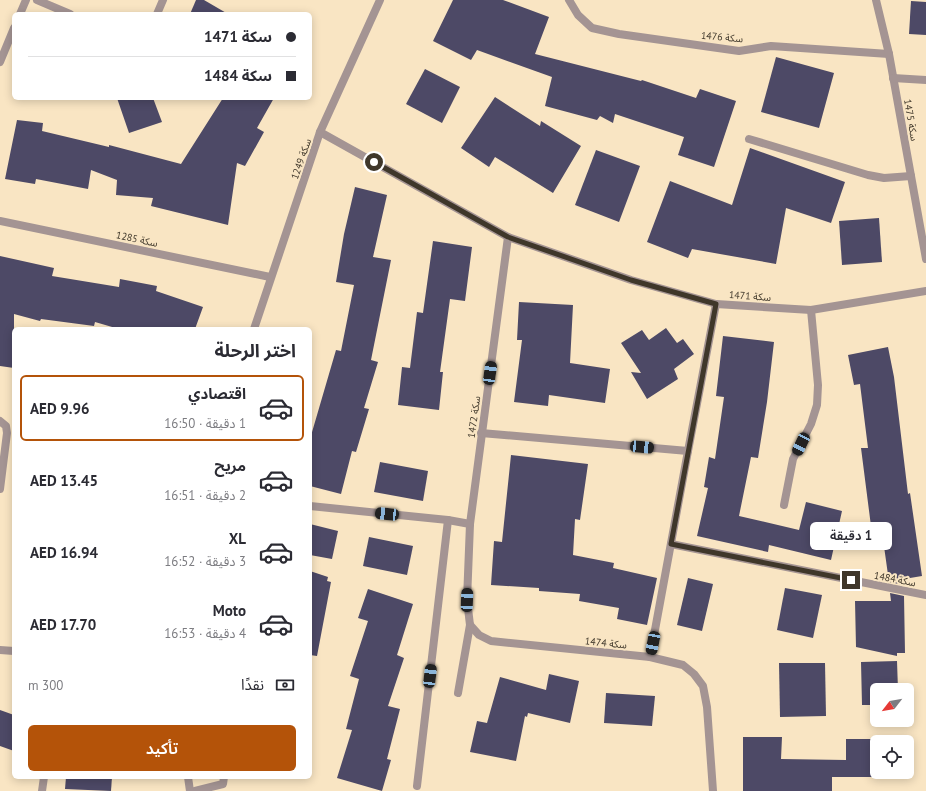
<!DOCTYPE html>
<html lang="ar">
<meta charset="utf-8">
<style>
:root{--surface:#fff;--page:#f7f7f7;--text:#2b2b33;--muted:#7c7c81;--line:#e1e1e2;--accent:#b45309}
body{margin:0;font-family:"PT Sans","Noto Sans Arabic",sans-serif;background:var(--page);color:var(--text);direction:rtl;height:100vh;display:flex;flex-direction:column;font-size:15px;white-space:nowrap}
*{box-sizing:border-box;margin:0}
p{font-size:13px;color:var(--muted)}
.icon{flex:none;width:22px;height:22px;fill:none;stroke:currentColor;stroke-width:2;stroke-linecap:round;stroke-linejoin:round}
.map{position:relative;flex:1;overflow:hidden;direction:ltr}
.details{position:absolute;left:12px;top:327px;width:300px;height:452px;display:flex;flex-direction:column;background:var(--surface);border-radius:6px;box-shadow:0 2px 10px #0003;direction:rtl}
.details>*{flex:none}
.guide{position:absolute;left:12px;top:12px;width:300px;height:88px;border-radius:6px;box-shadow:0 2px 10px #0003;direction:rtl;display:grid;align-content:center;height:88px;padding:0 16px;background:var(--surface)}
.needle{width:26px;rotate:239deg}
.buttons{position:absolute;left:870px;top:683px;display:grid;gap:8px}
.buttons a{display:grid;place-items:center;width:44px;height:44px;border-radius:6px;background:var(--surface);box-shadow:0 2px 10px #0003;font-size:20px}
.end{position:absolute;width:18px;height:18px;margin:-9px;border:5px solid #3f372a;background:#fff;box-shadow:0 0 0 2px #fff}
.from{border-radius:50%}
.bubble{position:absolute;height:28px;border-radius:6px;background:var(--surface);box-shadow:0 2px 10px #0003;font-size:13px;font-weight:600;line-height:28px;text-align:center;direction:rtl}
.car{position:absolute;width:12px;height:24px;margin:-12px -6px;border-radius:5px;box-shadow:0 0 3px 1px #0007;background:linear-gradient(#222 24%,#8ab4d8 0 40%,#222 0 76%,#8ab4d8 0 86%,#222 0)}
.guide b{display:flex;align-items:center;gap:14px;height:38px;font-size:15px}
.guide b+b{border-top:1px solid var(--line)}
.guide i{width:10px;height:10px;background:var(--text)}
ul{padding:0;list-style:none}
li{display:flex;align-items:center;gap:12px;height:66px;margin:0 8px 6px;padding:0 8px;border:2px solid transparent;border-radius:6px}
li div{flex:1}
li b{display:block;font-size:15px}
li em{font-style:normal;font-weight:600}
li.on{border-color:var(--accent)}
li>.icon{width:36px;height:36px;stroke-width:1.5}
h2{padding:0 16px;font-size:18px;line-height:48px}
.pay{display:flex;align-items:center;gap:10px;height:44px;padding:0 16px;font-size:15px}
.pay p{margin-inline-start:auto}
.action{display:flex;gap:8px;margin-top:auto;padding:8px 16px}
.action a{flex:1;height:46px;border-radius:6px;background:var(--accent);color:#fff;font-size:16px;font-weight:600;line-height:46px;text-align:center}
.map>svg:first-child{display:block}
.building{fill:#4d4966}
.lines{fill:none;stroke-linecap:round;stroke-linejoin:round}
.service{stroke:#a49493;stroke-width:8}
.minor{stroke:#a49493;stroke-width:8}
.tertiary{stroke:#a49493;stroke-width:8}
.route{stroke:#3f372a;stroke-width:5}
.labels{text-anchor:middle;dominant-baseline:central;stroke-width:4;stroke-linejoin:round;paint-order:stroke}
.street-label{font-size:10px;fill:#3f372a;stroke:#f9e5c3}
</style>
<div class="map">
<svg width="926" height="791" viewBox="0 0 926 791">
<rect width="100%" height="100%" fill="#f9e5c3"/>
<g class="building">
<path d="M196,0H204L228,14H190Z"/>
<path d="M453,0H503L549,17L535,54L641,81L642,80L696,98L700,89L736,101L714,167L678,155L684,137L615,114L613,123L600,116L597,120L545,106L552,77L477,50L471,60L433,41Z"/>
<path d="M911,1L926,2V35L909,34Z"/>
<path d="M776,57L834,73L819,128L761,112Z"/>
<path d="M425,69L460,87L442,123L406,104Z"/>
<path d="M495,97L540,126L541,121L581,146L553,193L495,157L489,167L461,148Z"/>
<path d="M117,98H153L162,122L129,133Z"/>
<path d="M223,98H274L257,128L264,132L245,166L237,163L228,225L151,206L153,198L116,195L117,180L91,170L88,189L36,179L35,184L5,179L17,120L43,123L42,131L109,147V145L181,164Z"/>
<path d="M750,148L845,182L831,223L786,208L776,264L692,249L688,258L647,242L670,181L732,205Z"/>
<path d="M596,150L640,166L619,222L575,205Z"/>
<path d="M355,187L387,195L373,257L391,260L371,360L378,362L364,408L369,409L356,452L352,451L341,494L310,486V439L336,350L341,351L354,285L336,282L344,234Z"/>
<path d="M879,218L882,262L842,265L839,221Z"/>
<path d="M433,241L472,247L465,301L450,299L440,372H443L439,410L398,405L402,367L410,368L417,312L423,313Z"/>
<path d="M0,256L54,268L52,276L119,287L120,279L157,286L156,291L203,307L195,329H119L95,322L94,326L41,319L40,321L14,314V368L0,366Z"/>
<path d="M519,302L573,305L570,363L610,369L605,403L549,395L548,406L514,402L522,340H517Z"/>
<path d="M666,328L677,343L683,339L694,354L674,369L678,379L647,399L631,372L641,373L621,343L642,330L649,340Z"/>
<path d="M723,336L774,342L767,402L758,458L751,457L739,516L799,530L806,502L842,511L831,560L769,545L768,552L697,536L708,488L704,487L709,457L715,459L724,397L716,396Z"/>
<path d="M888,347L894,377L908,494L910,493L922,576L904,579V585L889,582L882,532L872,534L861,448H868L860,384L854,385L848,355Z"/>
<path d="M511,455L588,464L580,520L575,519L573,555L614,563L613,568L657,578L647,625L617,619L619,608L579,601L580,594L539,591V588L491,585L494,541L502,542Z"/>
<path d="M380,462L428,471L423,501L374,492Z"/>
<path d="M310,524L338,531L332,559L310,555Z"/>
<path d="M369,537L413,546L407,575L363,566Z"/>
<path d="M310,571L328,577L327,581L331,582L317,656L310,655Z"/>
<path d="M688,578L713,584L702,631L677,625Z"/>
<path d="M785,588L822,595L813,638L777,630Z"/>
<path d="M368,589L413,604L397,655L404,658L388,706L400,709L387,759L391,760L382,791L337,778L352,730L346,729L359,679L350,676L368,621L358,618Z"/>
<path d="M890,593L904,596L905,653H897V656L856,647L855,601H891Z"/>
<path d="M897,661L898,690H877V705H862L861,662Z"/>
<path d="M779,663H825L826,716L780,717Z"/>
<path d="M549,674L579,681L570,723L528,713L527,717L525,716L516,761L470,752L477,721L487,723L500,677L546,690Z"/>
<path d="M606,693L655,696L652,726L604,723Z"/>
<path d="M0,710L14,715V751L0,746Z"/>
<path d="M743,737H782L781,759L846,760V739H877V777H832V791H743Z"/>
<path d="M66,777H112L111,791L65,789Z"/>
</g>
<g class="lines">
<g class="service">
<path d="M671,544L926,595"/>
<path d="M650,657L688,451"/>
</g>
<g class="minor">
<path d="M37,0L70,14"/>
<path d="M569,0L578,15L592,28L619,34L739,51L771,46L889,54"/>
<path d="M876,0L889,54L926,259"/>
<path d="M20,14L26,0"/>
<path d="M157,14L163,0"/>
<path d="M0,62L14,28"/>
<path d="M893,78L926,80"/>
<path d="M320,132L508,237L631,280L716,304L811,310L926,291"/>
<path d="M749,139L868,175L884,178L911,176"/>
<path d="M0,221L270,277"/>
<path d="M508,237L470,524L467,600L470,625L479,635L491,641L650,657L683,665L694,674L703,686L707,707L713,791"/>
<path d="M0,421L6,426L7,433L0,489"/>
<path d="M481,433L688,451L716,304"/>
<path d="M784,505L793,459L811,424L817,405L818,385L811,310"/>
<path d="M310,506L448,520L470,524"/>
<path d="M0,650L14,651"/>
<path d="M458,693L470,625"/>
<path d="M417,786L448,520"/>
<path d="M42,791L44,777"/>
<path d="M195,791L223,784L224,777"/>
</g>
<g class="tertiary">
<path d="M254,329L320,132L380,0"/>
<path d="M188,777L190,791"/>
</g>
</g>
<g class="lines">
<path class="route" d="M374,162L508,237L631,280L716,304L671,544L851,580"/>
</g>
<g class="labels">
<g class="street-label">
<text transform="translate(722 37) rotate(5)">سكة 1476</text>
<text transform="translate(911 120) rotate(80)">سكة 1475</text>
<text transform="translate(301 159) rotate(-71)">سكة 1249</text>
<text transform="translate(137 239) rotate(12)">سكة 1285</text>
<text transform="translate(750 296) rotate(4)">سكة 1471</text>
<text transform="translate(474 417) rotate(-82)">سكة 1472</text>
<text transform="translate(895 579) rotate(11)">سكة 1484</text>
<text transform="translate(606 643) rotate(6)">سكة 1474</text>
</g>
</g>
</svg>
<div class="buttons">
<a><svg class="needle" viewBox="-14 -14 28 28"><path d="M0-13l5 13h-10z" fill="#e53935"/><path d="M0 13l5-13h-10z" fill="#7c7c81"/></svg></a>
<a><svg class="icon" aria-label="locate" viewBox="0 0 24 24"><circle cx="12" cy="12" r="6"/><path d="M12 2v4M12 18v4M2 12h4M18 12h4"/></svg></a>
</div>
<i class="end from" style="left:374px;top:162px"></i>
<i class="end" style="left:851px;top:580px"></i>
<div class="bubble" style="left:810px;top:522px;width:82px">1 دقيقة</div>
<i class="car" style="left:490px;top:373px;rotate:8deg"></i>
<i class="car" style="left:801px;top:444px;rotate:206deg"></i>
<i class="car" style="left:642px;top:447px;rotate:95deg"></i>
<i class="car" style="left:387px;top:514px;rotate:276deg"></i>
<i class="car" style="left:467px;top:600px;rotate:2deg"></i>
<i class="car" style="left:653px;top:643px;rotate:191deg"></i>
<i class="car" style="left:430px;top:676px;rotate:7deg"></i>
<div class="guide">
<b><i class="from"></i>سكة 1471</b>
<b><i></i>سكة 1484</b>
</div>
<section class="details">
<h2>اختر الرحلة</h2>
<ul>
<li class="on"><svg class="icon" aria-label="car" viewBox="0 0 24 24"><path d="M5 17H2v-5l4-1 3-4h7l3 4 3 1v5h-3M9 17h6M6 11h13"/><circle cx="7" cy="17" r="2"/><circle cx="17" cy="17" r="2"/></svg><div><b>اقتصادي</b><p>1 دقيقة · 16:50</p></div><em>AED 9.96</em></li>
<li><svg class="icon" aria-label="car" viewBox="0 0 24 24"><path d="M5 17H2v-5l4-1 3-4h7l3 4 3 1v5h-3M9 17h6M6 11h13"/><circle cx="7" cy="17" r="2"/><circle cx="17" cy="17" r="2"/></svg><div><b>مريح</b><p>2 دقيقة · 16:51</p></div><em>AED 13.45</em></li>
<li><svg class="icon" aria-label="car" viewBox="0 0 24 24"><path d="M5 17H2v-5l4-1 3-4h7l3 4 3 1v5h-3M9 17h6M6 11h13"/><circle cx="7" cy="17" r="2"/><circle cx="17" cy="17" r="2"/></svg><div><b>XL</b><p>3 دقيقة · 16:52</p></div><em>AED 16.94</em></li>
<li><svg class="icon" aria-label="car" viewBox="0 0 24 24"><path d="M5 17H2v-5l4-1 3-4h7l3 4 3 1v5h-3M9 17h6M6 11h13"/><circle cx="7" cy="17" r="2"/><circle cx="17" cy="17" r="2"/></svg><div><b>Moto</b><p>4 دقيقة · 16:53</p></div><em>AED 17.70</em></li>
</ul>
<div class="pay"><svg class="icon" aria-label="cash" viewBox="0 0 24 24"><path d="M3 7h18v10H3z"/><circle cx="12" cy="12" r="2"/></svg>نقدًا<p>300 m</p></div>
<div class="action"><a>تأكيد</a></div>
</section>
</div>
